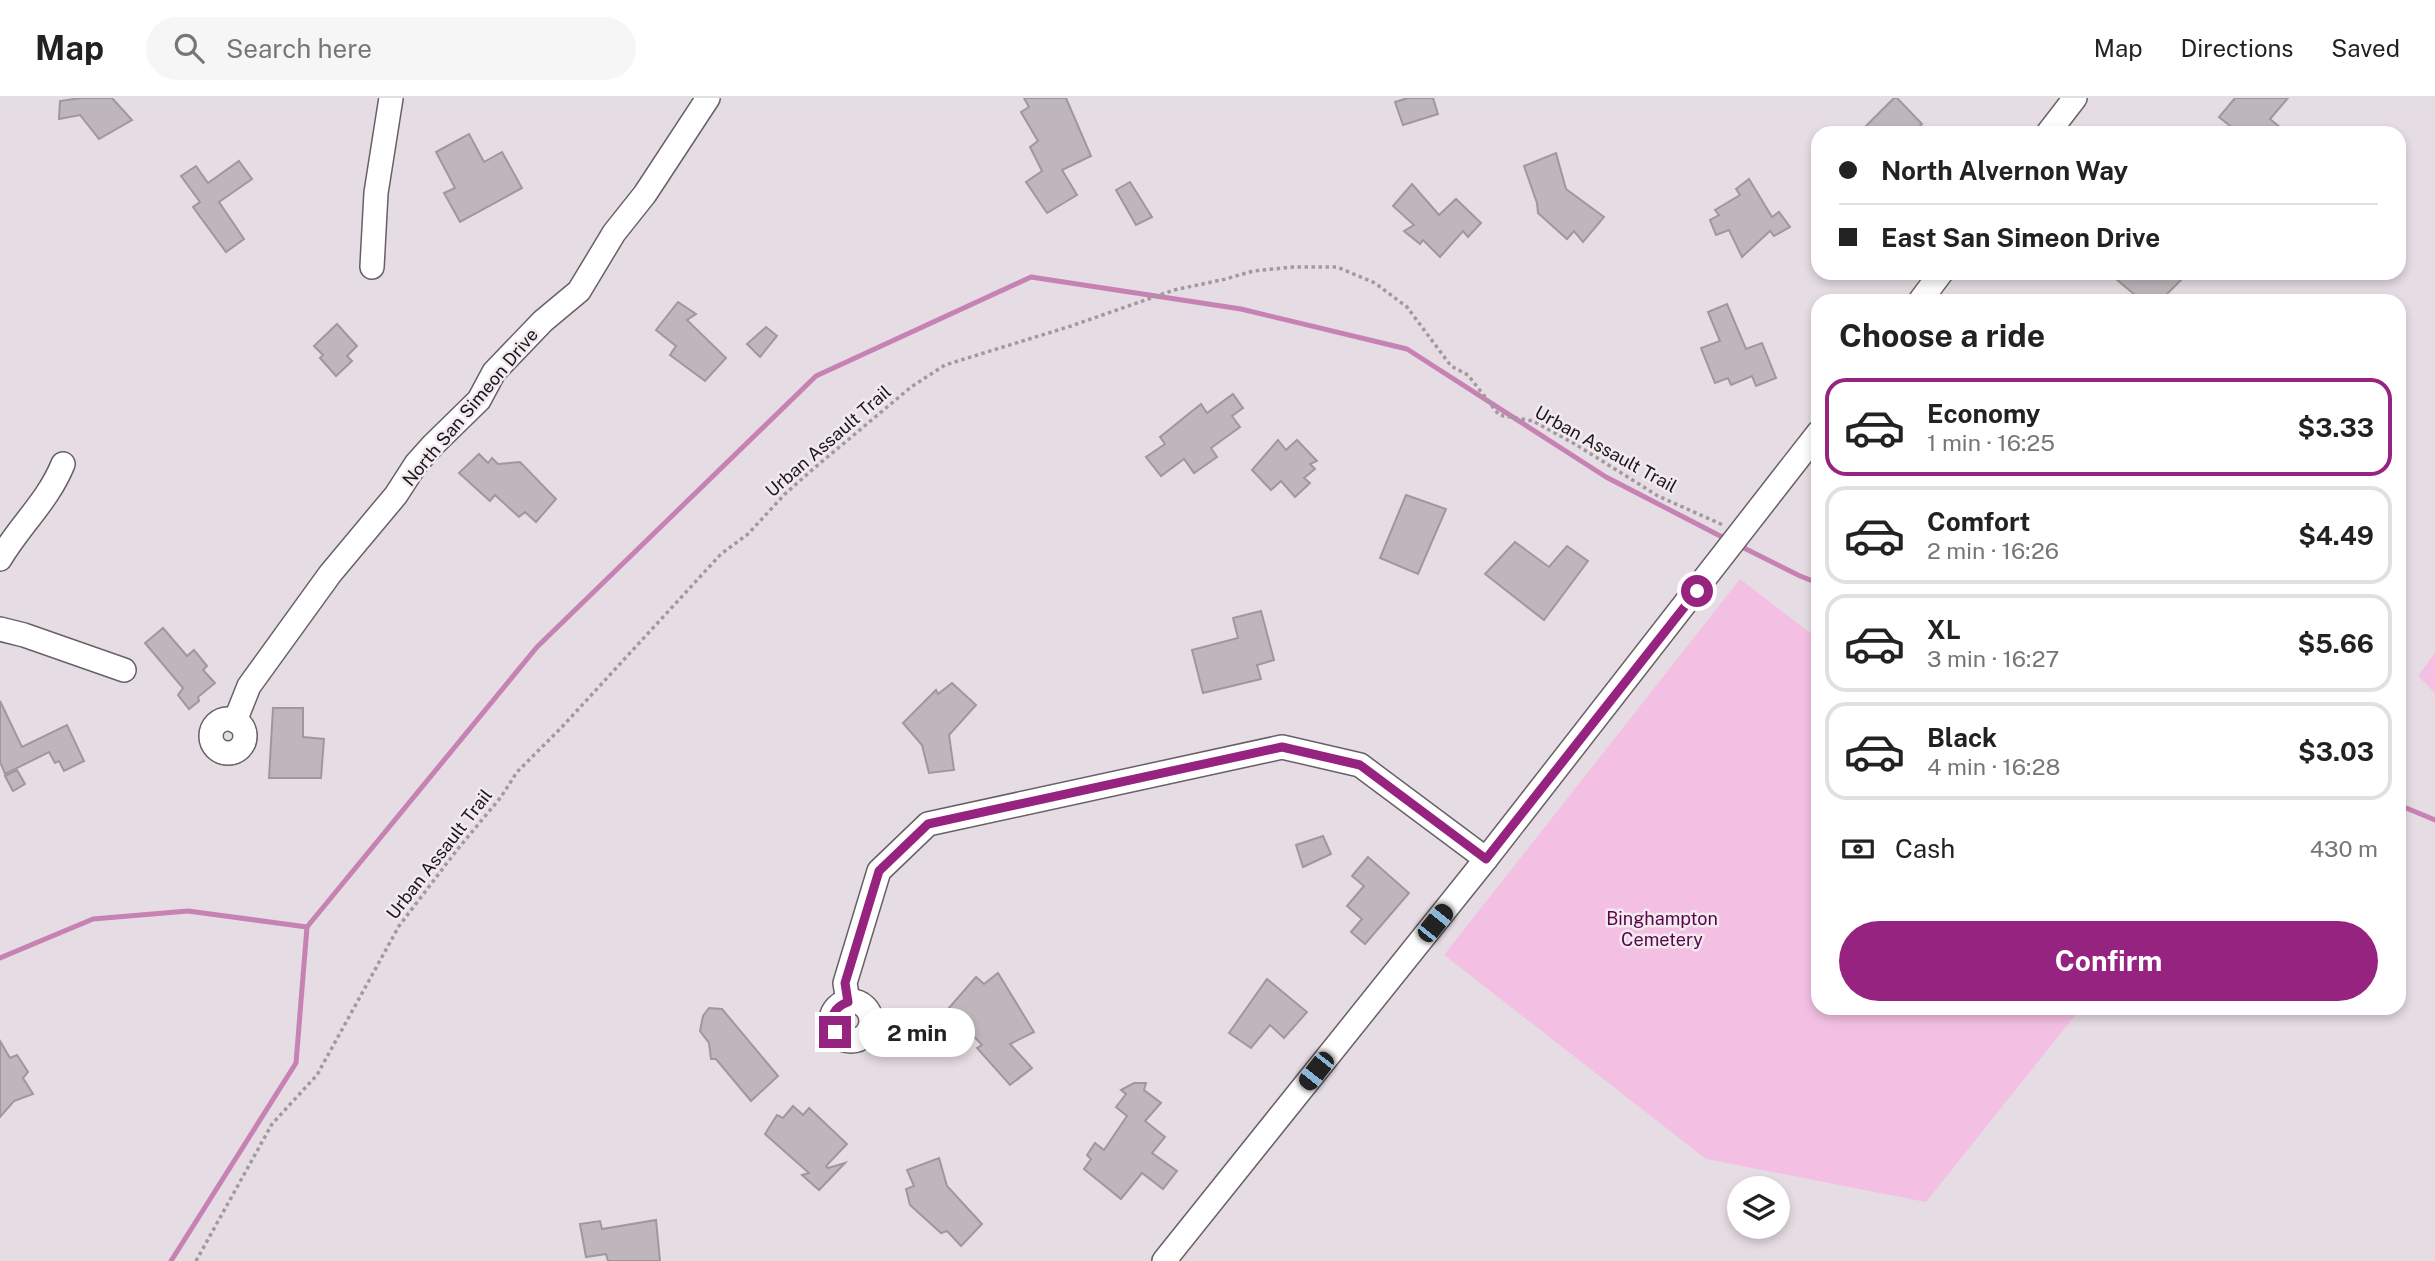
<!DOCTYPE html>
<meta charset="utf-8">
<style>
:root{--surface:#fff;--page:#f6f6f6;--text:#222;--muted:#767676;--line:#e0e0e0;--accent:#972380}
body{margin:0;font-family:"Public Sans",sans-serif;background:var(--page);color:var(--text);height:100vh;display:flex;flex-direction:column;font-size:26px;white-space:nowrap}
*{box-sizing:border-box;margin:0}
p{font-size:23px;color:var(--muted)}
.icon{flex:none;width:38px;height:38px;fill:none;stroke:currentColor;stroke-width:2;stroke-linecap:round;stroke-linejoin:round}
.map{position:relative;flex:1;overflow:hidden}
.drawer{position:absolute;left:1811px;top:196px;width:595px;height:721px;display:flex;flex-direction:column;background:var(--surface);border-radius:21px;box-shadow:0 4px 10px #0003}
.drawer>*{flex:none}
.top-card{position:absolute;left:1811px;top:28px;width:595px;height:154px;border-radius:21px;box-shadow:0 4px 10px #0003;display:grid;align-content:center;height:154px;padding:0 28px;background:var(--surface)}
.buttons{position:absolute;left:1727px;top:1078px;display:grid;gap:14px}
.buttons a{display:grid;place-items:center;width:63px;height:63px;border-radius:50%;background:var(--surface);box-shadow:0 4px 10px #0003;font-size:35px}
.end{position:absolute;width:32px;height:32px;margin:-16px;border:9px solid #972380;background:#fff;box-shadow:0 0 0 4px #fff}
.from{border-radius:50%}
.bubble{position:absolute;height:49px;border-radius:24px;background:var(--surface);box-shadow:0 4px 10px #0003;font-size:23px;font-weight:700;line-height:49px;text-align:center}
.car{position:absolute;width:21px;height:42px;margin:-21px -10px;border-radius:9px;box-shadow:0 0 5px 2px #0007;background:linear-gradient(#222 24%,#8ab4d8 0 40%,#222 0 76%,#8ab4d8 0 86%,#222 0)}
.top-card b{display:flex;align-items:center;gap:24px;height:66px;font-size:26px}
.top-card b+b{border-top:2px solid var(--line)}
.top-card i{width:18px;height:18px;background:var(--text)}
ul{padding:0;list-style:none}
li{display:flex;align-items:center;gap:21px;height:98px;margin:0 14px 10px;padding:0 14px;border:4px solid var(--line);border-radius:21px}
li div{flex:1}
li b{display:block;font-size:26px}
li em{font-style:normal;font-weight:700}
li.on{border-color:var(--accent)}
li>.icon{width:63px;height:63px;stroke-width:1.5}
h2{padding:0 28px;font-size:32px;line-height:84px}
.pay{display:flex;align-items:center;gap:18px;height:77px;padding:0 28px;font-size:26px}
.pay p{margin-inline-start:auto}
.primary-button{display:flex;gap:14px;margin-top:auto;padding:14px 28px}
.primary-button a{flex:1;height:80px;border-radius:42px;background:var(--accent);color:#fff;font-size:28px;font-weight:700;line-height:80px;text-align:center}
header{display:flex;align-items:center;gap:42px;box-sizing:border-box;height:98px;padding:0 35px;background:var(--surface);border-bottom:2px solid var(--line)}
header strong{font-size:33px}
nav{display:flex;gap:38px;margin-inline-start:auto;font-size:24px}
.search{width:490px;height:63px;background:var(--page);display:flex;align-items:center;gap:18px;box-sizing:border-box;padding:0 24px;border-radius:38px;color:var(--muted);font-size:26px}
.map>svg:first-child{display:block}
.green{fill:#f3c0e3}
.lines{fill:none;stroke-linecap:round;stroke-linejoin:round}
.stream{stroke:#c782b4;stroke-width:5}
.building{fill:#bfb6bc;stroke:#a0979d;stroke-width:2}
.minor-casing{stroke:#696066;stroke-width:26}
.path{stroke:#a1999e;stroke-width:3.5;stroke-dasharray:3.5 3.5;stroke-linecap:butt}
.minor{stroke:#fff;stroke-width:23}
.route{stroke:#972380;stroke-width:9}
.labels{text-anchor:middle;dominant-baseline:central;stroke-width:5;stroke-linejoin:round;paint-order:stroke}
.street-label{font-size:18px;fill:#1a1719;stroke:#f3eaf0}
.park-label{font-size:18px;fill:#5a044b;stroke:#f3eaf0}
</style>
<header>
<strong>Map</strong>
<div class="search"><svg class="icon" aria-label="search" viewBox="0 0 24 24"><circle cx="10" cy="10" r="6"/><path d="M15 15l6 6"/></svg>Search here</div>
<nav><a>Map</a><a>Directions</a><a>Saved</a></nav>
</header>
<div class="map">
<svg width="2435" height="1163" viewBox="0 0 2435 1163">
<rect width="100%" height="100%" fill="#e6dce3"/>
<g class="green">
<path d="M1740,481L1818,541V910H2081L1926,1104L1706,1061L1444,857Z"/>
<path d="M2435,555V595L2418,578Z"/>
</g>
<g class="lines">
<g class="stream">
<path d="M1738,447L1800,478L1818,485"/>
<path d="M2399,707L2435,722"/>
<path d="M0,860L93,821L188,813L307,829"/>
<path d="M171,1163L296,965L307,829L537,549L816,278L1031,179L1241,211L1407,251L1606,379L1726,441"/>
</g>
</g>
<g class="building">
<path d="M81,0H112L132,22L99,41L80,17L59,21L60,3Z"/>
<path d="M1024,0H1066L1091,58L1062,72L1077,97L1047,115L1026,84L1042,73L1030,49L1038,43L1021,14L1029,9Z"/>
<path d="M1408,0H1433L1438,16L1403,27L1395,4Z"/>
<path d="M1894,0H1897L1922,26L1913,35H1859Z"/>
<path d="M2235,0H2288L2270,21L2287,35H2239L2219,19Z"/>
<path d="M469,36L484,64L502,54L522,90L460,124L444,95L455,90L436,54Z"/>
<path d="M1556,55L1566,91L1604,119L1583,144L1574,133L1567,141L1538,115L1537,105L1524,68Z"/>
<path d="M239,63L252,81L219,104L244,141L226,154L193,109L200,104L181,78L196,68L208,85Z"/>
<path d="M1749,81L1772,119L1779,114L1790,129L1774,138L1770,133L1742,159L1729,132L1716,137L1710,122L1719,117L1715,112L1740,97L1736,91Z"/>
<path d="M1130,84L1152,119L1136,127L1116,92Z"/>
<path d="M1412,86L1439,117L1456,101L1481,125L1468,139L1463,133L1440,159L1423,142L1420,146L1404,133L1414,127L1393,108Z"/>
<path d="M2109,175H2188L2160,203H2142Z"/>
<path d="M678,204L696,216L687,222L726,260L705,283L670,257L676,248L656,232Z"/>
<path d="M1727,206L1746,251L1762,245L1776,280L1756,288L1752,278L1731,287L1728,280L1715,285L1701,250L1720,243L1708,214Z"/>
<path d="M337,226L357,248L347,258L352,263L336,278L320,260L323,257L314,248Z"/>
<path d="M766,229L777,238L760,259L747,246Z"/>
<path d="M1233,296L1243,310L1232,318L1240,329L1211,350L1217,359L1194,375L1184,361L1161,378L1146,359L1165,346L1160,339L1201,306L1207,315Z"/>
<path d="M1278,342L1286,352L1297,342L1317,363L1310,366L1315,371L1304,380L1310,385L1295,399L1281,383L1271,392L1252,372Z"/>
<path d="M479,356L488,365L492,360L498,366L520,364L556,401L536,424L525,414L519,419L495,397L490,403L459,375Z"/>
<path d="M1406,397L1446,411L1418,476L1380,460Z"/>
<path d="M1515,444L1549,469L1567,448L1588,463L1544,522L1485,476Z"/>
<path d="M1261,513L1274,562L1257,567L1261,581L1203,595L1192,552L1238,540L1233,520Z"/>
<path d="M163,530L187,558L194,552L207,568L203,572L215,585L198,599L199,603L189,611L178,597L183,590L145,545Z"/>
<path d="M952,585L976,607L949,637L954,672L929,675L922,647L903,625L936,592L938,596Z"/>
<path d="M0,603L22,649L67,627L84,663L64,673L59,663L55,665L49,654L5,676L0,664Z"/>
<path d="M273,610H303V639L324,641L321,680H269Z"/>
<path d="M17,672L25,686L13,693L5,678Z"/>
<path d="M1323,738L1331,756L1303,769L1296,747Z"/>
<path d="M1368,759L1409,795L1365,846L1351,834L1362,821L1347,808L1364,788L1352,778Z"/>
<path d="M998,875L1034,934L1010,946L1032,970L1010,987L977,950L982,947L948,911L976,879L984,886Z"/>
<path d="M1267,881L1307,914L1284,940L1270,927L1251,950L1229,935Z"/>
<path d="M709,910L722,911L778,978L751,1003L716,961H711L709,945L700,933L703,918Z"/>
<path d="M0,943L10,960L17,957L28,974L23,980L33,996L14,1003L0,1019Z"/>
<path d="M1134,985H1146L1144,992L1161,1005L1145,1023L1165,1039L1152,1055L1177,1073L1163,1091L1142,1075L1121,1101L1084,1071L1091,1061L1087,1057L1095,1045L1104,1052L1127,1018L1116,1009L1126,996L1121,992Z"/>
<path d="M793,1008L803,1017L809,1010L847,1046L826,1068L828,1070L845,1065L819,1092L802,1077L809,1075L765,1036L777,1017L783,1020Z"/>
<path d="M939,1060L947,1088L982,1126L961,1148L947,1133L941,1135L910,1107L906,1091L914,1088L907,1072Z"/>
<path d="M656,1122L660,1163H608L606,1156L586,1159L580,1126L600,1123L602,1131Z"/>
</g>
<g class="lines">
<g class="minor-casing">
<g id="minor">
<path d="M2048,35L2075,0"/>
<path d="M372,169L376,95L391,0"/>
<path d="M1920,203L1941,175"/>
<path d="M0,461C20,427 48,403 63,366"/>
<path d="M0,531L24,537L124,572"/>
<circle cx="228" cy="638" r="17"/>
<path d="M235,623L249,588L330,476L396,397L416,366L433,347L479,302L494,274L543,223L579,193L614,135L645,96L708,0"/>
<circle cx="851" cy="923" r="20"/>
<path d="M848,904L845,885L879,773L928,726L1282,649L1360,667L1486,761"/>
<path d="M1164,1163L1486,761L1818,335"/>
</g>
</g>
<path class="path" d="M196,1163L272,1026L317,977L399,828L457,752L501,699L517,674L561,630L721,456L748,436L785,396L812,372L911,289L945,267L1071,228L1174,192L1226,181L1253,173L1293,169H1337L1375,185L1407,209L1451,268L1468,277L1499,317L1533,323L1575,346L1658,398L1723,427"/>
<use href="#minor" class="minor"/>
</g>
<g class="lines">
<path class="route" d="M835,934C828,920 834,909 848,904L845,885L879,773L928,726L1282,649L1360,667L1486,761L1697,493"/>
</g>
<g class="labels">
<g class="street-label">
<text transform="translate(470 309) rotate(-50)">North San Simeon Drive</text>
<text transform="translate(828 343) rotate(-41)">Urban Assault Trail</text>
<text transform="translate(1606 351) rotate(29)">Urban Assault Trail</text>
<text transform="translate(439 756) rotate(-52)">Urban Assault Trail</text>
</g>
<g class="park-label">
<text x="1662" y="820">Binghampton<tspan x="1662" dy="21">Cemetery</tspan></text>
</g>
</g>
</svg>
<div class="buttons">
<a><svg class="icon" aria-label="layers" viewBox="0 0 24 24"><path d="M12 4l9 5-9 5-9-5zM3 14l9 5 9-5"/></svg></a>
</div>
<i class="end from" style="left:1697px;top:493px"></i>
<i class="end" style="left:835px;top:934px"></i>
<div class="bubble" style="left:859px;top:910px;width:116px">2 min</div>
<i class="car" style="left:1435px;top:825px;rotate:39deg"></i>
<i class="car" style="left:1316px;top:973px;rotate:218deg"></i>
<div class="top-card">
<b><i class="from"></i>North Alvernon Way</b>
<b><i></i>East San Simeon Drive</b>
</div>
<section class="drawer">
<h2>Choose a ride</h2>
<ul>
<li class="on"><svg class="icon" aria-label="car" viewBox="0 0 24 24"><path d="M5 17H2v-5l4-1 3-4h7l3 4 3 1v5h-3M9 17h6M6 11h13"/><circle cx="7" cy="17" r="2"/><circle cx="17" cy="17" r="2"/></svg><div><b>Economy</b><p>1 min · 16:25</p></div><em>$3.33</em></li>
<li><svg class="icon" aria-label="car" viewBox="0 0 24 24"><path d="M5 17H2v-5l4-1 3-4h7l3 4 3 1v5h-3M9 17h6M6 11h13"/><circle cx="7" cy="17" r="2"/><circle cx="17" cy="17" r="2"/></svg><div><b>Comfort</b><p>2 min · 16:26</p></div><em>$4.49</em></li>
<li><svg class="icon" aria-label="car" viewBox="0 0 24 24"><path d="M5 17H2v-5l4-1 3-4h7l3 4 3 1v5h-3M9 17h6M6 11h13"/><circle cx="7" cy="17" r="2"/><circle cx="17" cy="17" r="2"/></svg><div><b>XL</b><p>3 min · 16:27</p></div><em>$5.66</em></li>
<li><svg class="icon" aria-label="car" viewBox="0 0 24 24"><path d="M5 17H2v-5l4-1 3-4h7l3 4 3 1v5h-3M9 17h6M6 11h13"/><circle cx="7" cy="17" r="2"/><circle cx="17" cy="17" r="2"/></svg><div><b>Black</b><p>4 min · 16:28</p></div><em>$3.03</em></li>
</ul>
<div class="pay"><svg class="icon" aria-label="cash" viewBox="0 0 24 24"><path d="M3 7h18v10H3z"/><circle cx="12" cy="12" r="2"/></svg>Cash<p>430 m</p></div>
<div class="primary-button"><a>Confirm</a></div>
</section>
</div>
